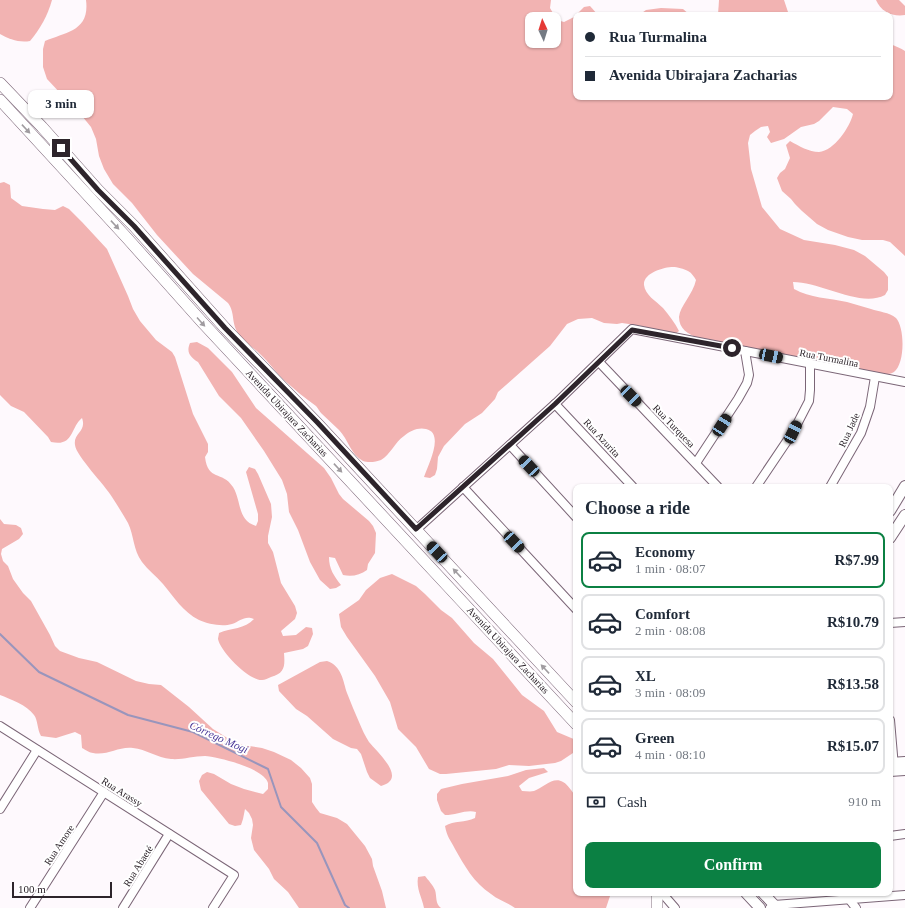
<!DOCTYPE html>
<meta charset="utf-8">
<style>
:root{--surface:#fff;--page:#f6f6f7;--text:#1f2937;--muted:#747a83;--line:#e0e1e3;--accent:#0b8043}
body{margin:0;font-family:"Times New Roman",serif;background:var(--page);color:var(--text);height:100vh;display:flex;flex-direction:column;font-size:15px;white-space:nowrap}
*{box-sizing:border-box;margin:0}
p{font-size:13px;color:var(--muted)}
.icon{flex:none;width:22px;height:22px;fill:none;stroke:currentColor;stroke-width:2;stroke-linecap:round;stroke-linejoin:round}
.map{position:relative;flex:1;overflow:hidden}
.drawer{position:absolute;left:573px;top:484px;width:320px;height:412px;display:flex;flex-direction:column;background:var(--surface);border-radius:8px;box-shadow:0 1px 3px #0004}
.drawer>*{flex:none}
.banner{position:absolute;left:573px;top:12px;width:320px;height:88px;border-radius:8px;box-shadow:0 1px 3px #0004;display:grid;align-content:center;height:88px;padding:0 12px;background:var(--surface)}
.needle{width:26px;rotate:356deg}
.fabs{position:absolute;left:525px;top:12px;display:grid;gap:8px}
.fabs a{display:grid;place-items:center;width:36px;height:36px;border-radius:8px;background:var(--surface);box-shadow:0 1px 3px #0004;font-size:20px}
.scale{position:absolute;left:12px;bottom:10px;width:100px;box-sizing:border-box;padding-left:4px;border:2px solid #2d242b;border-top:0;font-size:11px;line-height:14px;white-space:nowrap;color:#2d242b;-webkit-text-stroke:3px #fff;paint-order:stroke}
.end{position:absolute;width:18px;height:18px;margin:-9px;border:5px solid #2d242b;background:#fff;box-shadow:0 0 0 2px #fff}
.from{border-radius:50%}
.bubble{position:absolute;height:28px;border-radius:8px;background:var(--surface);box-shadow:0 1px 3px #0004;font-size:13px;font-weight:800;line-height:28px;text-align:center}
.car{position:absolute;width:12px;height:24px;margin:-12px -6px;border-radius:5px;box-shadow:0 0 3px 1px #0007;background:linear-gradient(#222 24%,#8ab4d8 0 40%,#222 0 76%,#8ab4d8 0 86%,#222 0)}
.banner b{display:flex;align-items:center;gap:14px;height:38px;font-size:15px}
.banner b+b{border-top:1px solid var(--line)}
.banner i{width:10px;height:10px;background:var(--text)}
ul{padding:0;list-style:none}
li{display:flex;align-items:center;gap:12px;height:56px;margin:0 8px 6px;padding:0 4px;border:2px solid var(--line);border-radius:8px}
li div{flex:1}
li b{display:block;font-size:15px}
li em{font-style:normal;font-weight:800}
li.active{border-color:var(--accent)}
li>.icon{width:36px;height:36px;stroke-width:1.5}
h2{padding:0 12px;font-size:18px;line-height:48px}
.pay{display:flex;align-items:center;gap:10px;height:44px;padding:0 12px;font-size:15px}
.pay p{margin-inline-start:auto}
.button{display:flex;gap:8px;margin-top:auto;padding:8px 12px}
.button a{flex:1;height:46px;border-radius:8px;background:var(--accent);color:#fff;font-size:16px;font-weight:800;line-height:46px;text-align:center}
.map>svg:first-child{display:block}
.forest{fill:#f2b3b2;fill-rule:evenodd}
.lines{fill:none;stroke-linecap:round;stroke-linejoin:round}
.stream{stroke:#9995bc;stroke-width:2}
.minor-casing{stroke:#7b6677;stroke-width:10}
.tertiary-casing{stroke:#7b6677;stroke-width:12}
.secondary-casing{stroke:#7b6677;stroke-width:12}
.minor{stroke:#fff;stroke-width:8}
.tertiary{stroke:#fff;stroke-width:10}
.secondary{stroke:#fff;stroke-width:11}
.oneway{fill:#a09ca0}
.route{stroke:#2d242b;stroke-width:5}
.labels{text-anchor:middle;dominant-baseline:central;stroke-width:4;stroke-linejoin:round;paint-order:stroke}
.street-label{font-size:10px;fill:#2d242b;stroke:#fff}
.water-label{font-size:11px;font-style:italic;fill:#463496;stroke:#fff}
</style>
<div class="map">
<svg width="905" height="908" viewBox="0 0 905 908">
<rect width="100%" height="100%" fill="#fef9fd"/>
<g class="forest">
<path d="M0,0H52C48,15 40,29 30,41C19,43 9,39 0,34Z"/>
<path d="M86,0H551L550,8L557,20L564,22L576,16V97H890V44C895,46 901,48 905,51V256L890,242L883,240H862L848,237L828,230L817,224L802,211L795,204L791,199L782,191L777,178L780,173L785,169L790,158L786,145L790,141C799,146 809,152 819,152C834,151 850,127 853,114L847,109L833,107L819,121L814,124L801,127L784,139L771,143L767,137L770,132L768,126L761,127L755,131L750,135L748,143L751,169L762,207L780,229L804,240L835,245L854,250L865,256L884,272L888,277V290L885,295C860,308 821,282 793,282L794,289C810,298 829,298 847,302C855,304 863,307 871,309C879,312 889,312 896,318C905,328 905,364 894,372C890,375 884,374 879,374L763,351C755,348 739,346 730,344C714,341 679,340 679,317C680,306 693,294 696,280C694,277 692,273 688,271C684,269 677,267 673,267C664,267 643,273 644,285C645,295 656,301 663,308C669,315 675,323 679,331L674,335L642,326L622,323L617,324L604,323L592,318L578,319L567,324L550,346L498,392L495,399L482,413L465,424L444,446L438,457L437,469L435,475L430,478L424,477C428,465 445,433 426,429C418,427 410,431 404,436C395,442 390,455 381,460C376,462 368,463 363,461C351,455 348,439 339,430C333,424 327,419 321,413C319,411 318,408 316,406C305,398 295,390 285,381C276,373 269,362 260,354C254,348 245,343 240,336C230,323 236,314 228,303L193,274L157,235L132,203L113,184L104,169L99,156L96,139L91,127L82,116L71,107L62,95L47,79L43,67V49L45,41C66,32 90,31 86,0ZM532,19H554V41H532Z"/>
<path d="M719,0H784L789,15H718Z"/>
<path d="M876,0H899L905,6V15C893,17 881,12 876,0Z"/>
<path d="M590,6L598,15H576L584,7Z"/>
<path d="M661,8L683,9L690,15H639L646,10Z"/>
<path d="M4,182L10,185L11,198L22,206L43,209L55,210L63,206L69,209L82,222L107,249L128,296L133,309L140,321L156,340L172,352L175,357L193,414L208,444V452L205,457C208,482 222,470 233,487C242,502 237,520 256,526L258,521V514L246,472L249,467L255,469L258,474L271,504L272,517L268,536V543L273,552L281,583L295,606L297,613L295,619L281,631L283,636L296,635L306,627L312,628L313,634L308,646L303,649L284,653C285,666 285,673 271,677C268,678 265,680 262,680C249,681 220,651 218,639C218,638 219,634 219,633C231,628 245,629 254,619C245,615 240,621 232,624C222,627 208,624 199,620C183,612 174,597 163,584C156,576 148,570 142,562C133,550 134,535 128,523C123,514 117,505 112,497C105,485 76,456 75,445C73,433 87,432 82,418C70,428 74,447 51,442L48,437L24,412L11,406L0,395V183Z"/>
<path d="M197,342L208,348L232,372L256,408L324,468L331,478L339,494L343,499L369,521L373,526L376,533L375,553L368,564L367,570C360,575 352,577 343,575L335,558L329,557C329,569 334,576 341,585L336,588L330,589L320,580L310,562L298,530L289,512L287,494L282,480L264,451L241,418L219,396L198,362C190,357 186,352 190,343Z"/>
<path d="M0,519L4,524L16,525L21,528L23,534L19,539L2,549L1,554L3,561L8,566L13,579L23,593L31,601L50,635L55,646L60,651L79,658L97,662L136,681L149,684L161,685L189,707L213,729L229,739L243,745L262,748L274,752L291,760L301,768L310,778L312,784V802L316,808L320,813L337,818L347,824L365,846L372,859L373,866L382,891L386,908H299L288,892L274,879L269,869L254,850L251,838L253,825L252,819L249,813L245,809L243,819L241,825L235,826L229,824L201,790L199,781L202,775L207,772L214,774L231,784L244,789L263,794L268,789C268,787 268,785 268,783C264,768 218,757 205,756C193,756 182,760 171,759C157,758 146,749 133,748C119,746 107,756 93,753C90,753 86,750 82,748L81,735L75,732L56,738L41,736C37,729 38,720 34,715C27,705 10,699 0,695Z"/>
<path d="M392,574L416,586L425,594L441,610L452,618L474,643L493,659L522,695L544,711L557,732L576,740V751L561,761L555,763L529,766L509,765L496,769L446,774H440L429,769L416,747L398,729L390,702L375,676L347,637L341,627L339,614L359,600L366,590L380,578Z"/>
<path d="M327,661C342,666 343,681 347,693C351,703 355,713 359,722C362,729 365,736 369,742C378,753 408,779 381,786L370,778L367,772L361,754L357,749L351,748L333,739L307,716L296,709L279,691L278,685L320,662Z"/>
<path d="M544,768L548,772L529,778L519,786L522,791C526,791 530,792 534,791C543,788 553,776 563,782C569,785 571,792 576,795V893H611L606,908H515C507,902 498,900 491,894C474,883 464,865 455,849C450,839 447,837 445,826C454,820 465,823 475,818L476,812C467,809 456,815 445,815L441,811L437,800V794L441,789L462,784L508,776L526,770Z"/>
<path d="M425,876C428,880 433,885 435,890C437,896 435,904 441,908H424C422,897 416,889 418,877Z"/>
</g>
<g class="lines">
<path class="stream" d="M0,634L39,672L128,715L193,732L268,769L281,807L317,843L345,905L349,908"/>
<g class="minor-casing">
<g id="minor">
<path d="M599,362L718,487"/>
<path d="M555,404L633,487"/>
<path d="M510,445L576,517"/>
<path d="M696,463L738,399L747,383L749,375L745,351"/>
<path d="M463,487L576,609"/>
<path d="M756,487L793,432L809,401L810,390V365"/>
<path d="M830,487L861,433L870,407L875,377"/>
<path d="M417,529L555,404L632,329C723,347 814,365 905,382"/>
<path d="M890,623L905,622"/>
<path d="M890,720L894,767"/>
<path d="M0,726L234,875L213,908"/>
<path d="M0,809L37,750"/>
<path d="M890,836L905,834"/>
<path d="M662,893L675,908"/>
<path d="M849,899L856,908"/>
<path d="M30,908L104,792"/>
<path d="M123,908L169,834"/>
<path d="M770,908L774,905L905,895"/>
</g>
</g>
<g class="tertiary-casing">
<g id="tertiary">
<path d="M890,511L905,486"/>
<path d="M890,538L905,515"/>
<path d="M890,763L905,762"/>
<path d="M890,771L905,770"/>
<path d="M746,893L760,908"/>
<path d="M763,893L777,908"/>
</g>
</g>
<g class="secondary-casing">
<g id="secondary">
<path d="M0,83L42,127L98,190L134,226L225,328L317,423L576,702"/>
<path d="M0,100L127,238L202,322L576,724"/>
<path d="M657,908V893"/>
</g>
</g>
<use href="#minor" class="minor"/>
<use href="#tertiary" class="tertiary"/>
<use href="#secondary" class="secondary"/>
</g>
<defs><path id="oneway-solid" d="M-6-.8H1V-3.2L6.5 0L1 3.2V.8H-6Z"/></defs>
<g class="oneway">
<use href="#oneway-solid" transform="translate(26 129) rotate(47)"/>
<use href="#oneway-solid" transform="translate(115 225) rotate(47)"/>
<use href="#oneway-solid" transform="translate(201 322) rotate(48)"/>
<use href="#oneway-solid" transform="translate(338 468) rotate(47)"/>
<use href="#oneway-solid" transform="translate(457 573) rotate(-133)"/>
<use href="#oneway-solid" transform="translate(545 669) rotate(-133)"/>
</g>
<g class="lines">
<path class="route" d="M61,148L98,190L134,226L225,328L317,422L416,529L555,404L632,330L732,348"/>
</g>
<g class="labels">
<g class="street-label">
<text transform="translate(829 358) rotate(11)">Rua Turmalina</text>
<text transform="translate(287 413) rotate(47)">Avenida Ubirajara Zacharias</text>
<text transform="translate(674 426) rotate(46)">Rua Turquesa</text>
<text transform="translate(849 430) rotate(-65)">Rua Jade</text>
<text transform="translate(602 438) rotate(47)">Rua Azurita</text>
<text transform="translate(508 650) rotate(47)">Avenida Ubirajara Zacharias</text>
<text transform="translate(122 792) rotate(32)">Rua Arassy</text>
<text transform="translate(59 845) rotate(-57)">Rua Amore</text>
<text transform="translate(138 866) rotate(-58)">Rua Abaeté</text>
</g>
<g class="water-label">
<text transform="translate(219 737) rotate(24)">Córrego Mogi</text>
</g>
</g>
</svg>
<div class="fabs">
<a><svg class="needle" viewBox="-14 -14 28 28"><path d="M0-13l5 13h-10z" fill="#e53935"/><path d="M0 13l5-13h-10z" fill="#747a83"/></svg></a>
</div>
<div class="scale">100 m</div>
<i class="end from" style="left:732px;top:348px"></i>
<i class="end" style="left:61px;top:148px"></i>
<div class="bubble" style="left:28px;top:90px;width:66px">3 min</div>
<i class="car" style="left:771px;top:356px;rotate:102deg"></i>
<i class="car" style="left:631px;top:396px;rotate:136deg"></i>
<i class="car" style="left:722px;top:425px;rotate:33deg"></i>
<i class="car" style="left:793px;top:432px;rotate:26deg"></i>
<i class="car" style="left:529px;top:466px;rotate:317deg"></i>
<i class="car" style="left:514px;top:542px;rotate:137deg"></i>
<i class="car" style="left:437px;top:552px;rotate:317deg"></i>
<div class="banner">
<b><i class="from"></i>Rua Turmalina</b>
<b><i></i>Avenida Ubirajara Zacharias</b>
</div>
<section class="drawer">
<h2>Choose a ride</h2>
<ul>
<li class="active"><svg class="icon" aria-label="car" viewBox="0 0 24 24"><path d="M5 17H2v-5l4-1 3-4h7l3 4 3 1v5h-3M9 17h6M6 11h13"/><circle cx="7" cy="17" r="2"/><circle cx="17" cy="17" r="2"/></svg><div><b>Economy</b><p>1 min · 08:07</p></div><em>R$7.99</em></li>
<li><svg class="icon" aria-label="car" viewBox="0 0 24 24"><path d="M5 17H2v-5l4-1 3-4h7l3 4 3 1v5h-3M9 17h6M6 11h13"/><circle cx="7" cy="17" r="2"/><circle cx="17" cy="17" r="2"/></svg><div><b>Comfort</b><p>2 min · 08:08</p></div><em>R$10.79</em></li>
<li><svg class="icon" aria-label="car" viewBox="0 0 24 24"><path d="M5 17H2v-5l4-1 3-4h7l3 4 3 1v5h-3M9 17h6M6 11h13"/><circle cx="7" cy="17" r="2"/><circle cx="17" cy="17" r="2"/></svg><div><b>XL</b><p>3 min · 08:09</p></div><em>R$13.58</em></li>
<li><svg class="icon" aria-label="car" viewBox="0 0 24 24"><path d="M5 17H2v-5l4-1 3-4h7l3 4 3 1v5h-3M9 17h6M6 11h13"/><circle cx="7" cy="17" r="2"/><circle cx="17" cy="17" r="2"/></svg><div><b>Green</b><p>4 min · 08:10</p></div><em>R$15.07</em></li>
</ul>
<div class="pay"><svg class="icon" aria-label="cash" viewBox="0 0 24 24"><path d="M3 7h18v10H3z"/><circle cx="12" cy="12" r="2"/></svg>Cash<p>910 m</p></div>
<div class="button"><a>Confirm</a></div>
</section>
</div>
